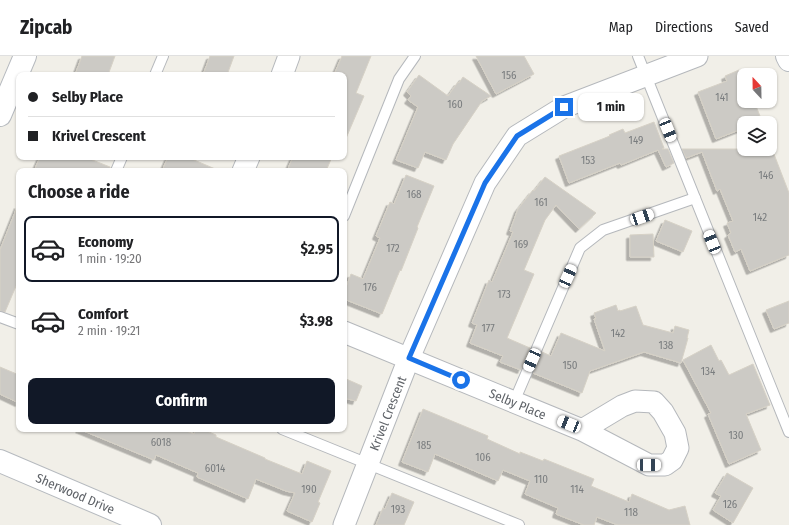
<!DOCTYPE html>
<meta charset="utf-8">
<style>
:root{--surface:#fff;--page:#f2f2f2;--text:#202124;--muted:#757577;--line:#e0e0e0;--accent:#111827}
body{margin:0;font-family:"Fira Sans Condensed",sans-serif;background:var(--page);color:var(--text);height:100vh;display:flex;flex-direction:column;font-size:15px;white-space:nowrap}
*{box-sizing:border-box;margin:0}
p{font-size:13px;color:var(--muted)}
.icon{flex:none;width:22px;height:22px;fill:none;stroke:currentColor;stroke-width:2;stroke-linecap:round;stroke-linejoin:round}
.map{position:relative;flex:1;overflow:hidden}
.panel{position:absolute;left:16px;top:112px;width:331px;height:264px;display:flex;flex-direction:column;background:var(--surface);border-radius:8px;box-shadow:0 1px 3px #0004}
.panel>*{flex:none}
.hud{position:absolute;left:16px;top:16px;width:331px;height:88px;border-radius:8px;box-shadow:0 1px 3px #0004;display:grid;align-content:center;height:88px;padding:0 12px;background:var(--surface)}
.needle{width:26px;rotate:338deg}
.tools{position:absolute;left:737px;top:12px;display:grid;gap:8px}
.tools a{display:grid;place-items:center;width:40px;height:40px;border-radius:8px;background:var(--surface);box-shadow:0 1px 3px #0004;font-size:20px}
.end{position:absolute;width:18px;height:18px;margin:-9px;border:5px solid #1a73e8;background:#fff;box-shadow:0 0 0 2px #fff}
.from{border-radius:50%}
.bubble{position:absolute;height:28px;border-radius:8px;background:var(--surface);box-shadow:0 1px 3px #0004;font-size:13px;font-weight:700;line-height:28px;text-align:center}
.car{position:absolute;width:12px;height:24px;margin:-12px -6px;border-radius:5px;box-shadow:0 0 3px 1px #0007;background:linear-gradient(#fff 24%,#345 0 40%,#fff 0 76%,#345 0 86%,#fff 0)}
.hud b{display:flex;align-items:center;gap:14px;height:38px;font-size:15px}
.hud b+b{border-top:1px solid var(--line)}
.hud i{width:10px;height:10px;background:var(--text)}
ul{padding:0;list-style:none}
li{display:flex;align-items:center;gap:12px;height:66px;margin:0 8px 6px;padding:0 4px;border:2px solid transparent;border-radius:8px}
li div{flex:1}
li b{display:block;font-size:15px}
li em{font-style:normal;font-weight:700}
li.current{border-color:var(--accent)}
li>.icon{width:36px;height:36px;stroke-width:1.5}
h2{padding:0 12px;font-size:18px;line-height:48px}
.action{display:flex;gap:8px;margin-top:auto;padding:8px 12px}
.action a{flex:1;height:46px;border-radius:8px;background:var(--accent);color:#fff;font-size:16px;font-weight:700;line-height:46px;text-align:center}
header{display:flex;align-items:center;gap:24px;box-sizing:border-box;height:56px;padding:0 20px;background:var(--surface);border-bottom:1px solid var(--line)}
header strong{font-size:19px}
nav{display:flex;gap:22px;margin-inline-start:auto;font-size:14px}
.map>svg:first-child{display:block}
.building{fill:#cccac5;stroke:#d6d1c6;filter:url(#shadow)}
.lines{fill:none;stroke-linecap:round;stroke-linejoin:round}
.lane-casing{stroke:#b5b8bc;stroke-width:12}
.street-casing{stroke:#b5b8bc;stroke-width:23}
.secondary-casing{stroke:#b6babf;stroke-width:24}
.lane{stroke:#fff;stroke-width:10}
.street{stroke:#fff;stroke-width:21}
.secondary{stroke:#fff;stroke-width:22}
.route{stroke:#1a73e8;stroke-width:5}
.labels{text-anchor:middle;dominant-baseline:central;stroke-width:4;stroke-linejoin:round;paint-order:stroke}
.number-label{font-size:11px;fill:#7a7d7f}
.street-label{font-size:13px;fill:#5f6368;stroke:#fff}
</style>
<header>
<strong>Zipcab</strong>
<nav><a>Map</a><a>Directions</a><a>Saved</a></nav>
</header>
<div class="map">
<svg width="789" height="469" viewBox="0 0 789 469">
<defs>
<filter id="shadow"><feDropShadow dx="-3.5" dy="3.5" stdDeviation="0" flood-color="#0004"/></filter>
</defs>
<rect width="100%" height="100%" fill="#f1efe8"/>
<g class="building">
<path d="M82,0H115L108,19H75Z"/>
<path d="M210,0H234L227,19H203Z"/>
<path d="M342,0H371L356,37L364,40L344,87V19H334Z"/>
<path d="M476,0H524L534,18L496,38Z"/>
<path d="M739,14L744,26V45H751L754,51L756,50L762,65L756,67H744V72L716,83L698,36L727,25L725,20Z"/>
<path d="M419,19L448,40L458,26L459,27L463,21L491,40L482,45L453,88L446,104L425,96L418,112L396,104L418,51L408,44L411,40L407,36Z"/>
<path d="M654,66L664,92L662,93H668L674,107L666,111L658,94L621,109L620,107L569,127L559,100L610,80L609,79L623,73L625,77Z"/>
<path d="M682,93H772L789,137V199L750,215L741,193L735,196L728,179L731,177L727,167L733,165L720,133L717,135L702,96L686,102Z"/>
<path d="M40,101H85L110,111V115H34Z"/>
<path d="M168,101H187L220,115H162Z"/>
<path d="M293,101H332L326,115H287Z"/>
<path d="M406,119L434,130L417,171L418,172L401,215L400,214L382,258L344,243V237L351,218L363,223L380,182L376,180L390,146L394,148Z"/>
<path d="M545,121L596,157L579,173L556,149L545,164L524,214L534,218L507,282L530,292L521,314L500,306L503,300L470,287L477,269L472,267L489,224L492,226L513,176L510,175L518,153L533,134L534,135Z"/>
<path d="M18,149L19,223L5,256L0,255V194Z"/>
<path d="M665,164L692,175L683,196L656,185Z"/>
<path d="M653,178L654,201H630V179Z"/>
<path d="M789,245V267L774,273L766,254Z"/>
<path d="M616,249L618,255L620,254V255L636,250L643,269L673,277L675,270L689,274L687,282H688L681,307L644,296L590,315L582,337L533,317L542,296L551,300L561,277L605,295L594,263H596L594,257Z"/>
<path d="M711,289L719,305L721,304L729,319L753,308L770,349L746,358L761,394L729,408L708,358L711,357L683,304Z"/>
<path d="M0,311L19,319V347L0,338Z"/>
<path d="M344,322L362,330L356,345L344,342Z"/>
<path d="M423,353L488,380L487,383L520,398V396L543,405L544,403L594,423L591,430L629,446L632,438L669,454L685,450L690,469H618L597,461L594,469H584L556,458L558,452L525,438L530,425L503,414L498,425L435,398L428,416L402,406Z"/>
<path d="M79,373H181L194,378L196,373H202L216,379V381L265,402V403L302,418L307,405L331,415L318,446L320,447L312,466L287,455L295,437L286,435L256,423L248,443L197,421L198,417L156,399L154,404Z"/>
<path d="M727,417L753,432L733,467L713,454L721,440L715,437Z"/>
<path d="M392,437L414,446L404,469H376L383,452L385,453Z"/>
</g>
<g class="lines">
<g class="lane-casing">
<g id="lane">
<path d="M638,0L789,376"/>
<path d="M155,19L163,0"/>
<path d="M116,115L122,101"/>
<path d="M344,160L399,23L415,0"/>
<path d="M0,261L19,268"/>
<path d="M514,346L580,192L603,174L695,142"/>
<path d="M282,373L519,469"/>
</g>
</g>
<g class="street-casing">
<g id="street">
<path d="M282,19L289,0"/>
<path d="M243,115L249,101"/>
<path id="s1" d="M344,276L582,374L649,409H665L672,404L678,392L675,377L663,356L654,346L635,345L622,350L582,374"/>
<path id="s2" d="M344,469L409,302L485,127L517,80L564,51L697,0"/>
</g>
</g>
<g class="secondary-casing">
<g id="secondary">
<path d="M787,0L789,4"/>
<path d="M0,59L25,0"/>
<path id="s3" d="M0,405L150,469"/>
</g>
</g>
<use href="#lane" class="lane"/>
<use href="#street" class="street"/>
<use href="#secondary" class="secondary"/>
</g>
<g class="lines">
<path class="route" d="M461,324L409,302L485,127L517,80L564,51"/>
</g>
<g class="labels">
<g class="number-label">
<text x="509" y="19">156</text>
<text x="722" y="41">141</text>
<text x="455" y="48">160</text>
<text x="636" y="84">149</text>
<text x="588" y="104">153</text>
<text x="766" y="119">146</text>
<text x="414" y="138">168</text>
<text x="541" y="146">161</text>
<text x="760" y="161">142</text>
<text x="521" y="188">169</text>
<text x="393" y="192">172</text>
<text x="370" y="231">176</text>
<text x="504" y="238">173</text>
<text x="488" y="272">177</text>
<text x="618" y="277">142</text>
<text x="666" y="289">138</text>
<text x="570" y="309">150</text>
<text x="708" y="315">134</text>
<text x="736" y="379">130</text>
<text x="161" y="386">6018</text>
<text x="424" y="389">185</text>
<text x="483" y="401">106</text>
<text x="215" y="412">6014</text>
<text x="541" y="423">110</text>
<text x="309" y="433">190</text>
<text x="577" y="433">114</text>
<text x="730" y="448">126</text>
<text x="398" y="453">193</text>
<text x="631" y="456">118</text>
</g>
<g class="street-label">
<text stroke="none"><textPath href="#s1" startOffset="188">Selby Place</textPath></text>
<text stroke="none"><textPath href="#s2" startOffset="120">Krivel Crescent</textPath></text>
<text stroke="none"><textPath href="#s3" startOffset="82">Sherwood Drive</textPath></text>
</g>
</g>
</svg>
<div class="tools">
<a><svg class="needle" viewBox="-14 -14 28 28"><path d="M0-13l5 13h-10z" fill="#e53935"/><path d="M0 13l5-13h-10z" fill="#757577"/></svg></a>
<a><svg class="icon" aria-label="layers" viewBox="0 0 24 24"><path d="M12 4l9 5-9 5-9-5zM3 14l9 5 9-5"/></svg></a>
</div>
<i class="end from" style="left:461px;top:324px"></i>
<i class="end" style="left:564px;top:51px"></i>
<div class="bubble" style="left:578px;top:37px;width:66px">1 min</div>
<i class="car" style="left:668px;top:74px;rotate:158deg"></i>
<i class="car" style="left:642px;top:161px;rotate:71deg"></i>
<i class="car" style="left:712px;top:186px;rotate:338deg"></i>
<i class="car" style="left:568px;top:220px;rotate:24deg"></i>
<i class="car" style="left:532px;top:304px;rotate:204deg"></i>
<i class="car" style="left:569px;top:368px;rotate:292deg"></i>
<i class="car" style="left:649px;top:409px;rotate:90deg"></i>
<div class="hud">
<b><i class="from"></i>Selby Place</b>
<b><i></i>Krivel Crescent</b>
</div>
<section class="panel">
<h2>Choose a ride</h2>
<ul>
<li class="current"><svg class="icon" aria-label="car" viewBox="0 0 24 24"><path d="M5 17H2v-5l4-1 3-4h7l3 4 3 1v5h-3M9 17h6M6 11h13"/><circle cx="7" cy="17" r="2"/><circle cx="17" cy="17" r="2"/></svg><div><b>Economy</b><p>1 min · 19:20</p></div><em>$2.95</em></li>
<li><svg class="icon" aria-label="car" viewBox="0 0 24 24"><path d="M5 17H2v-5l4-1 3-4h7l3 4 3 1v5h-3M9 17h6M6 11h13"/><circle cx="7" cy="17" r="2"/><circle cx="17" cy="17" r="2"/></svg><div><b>Comfort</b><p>2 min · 19:21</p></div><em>$3.98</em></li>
</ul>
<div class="action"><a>Confirm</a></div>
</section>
</div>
